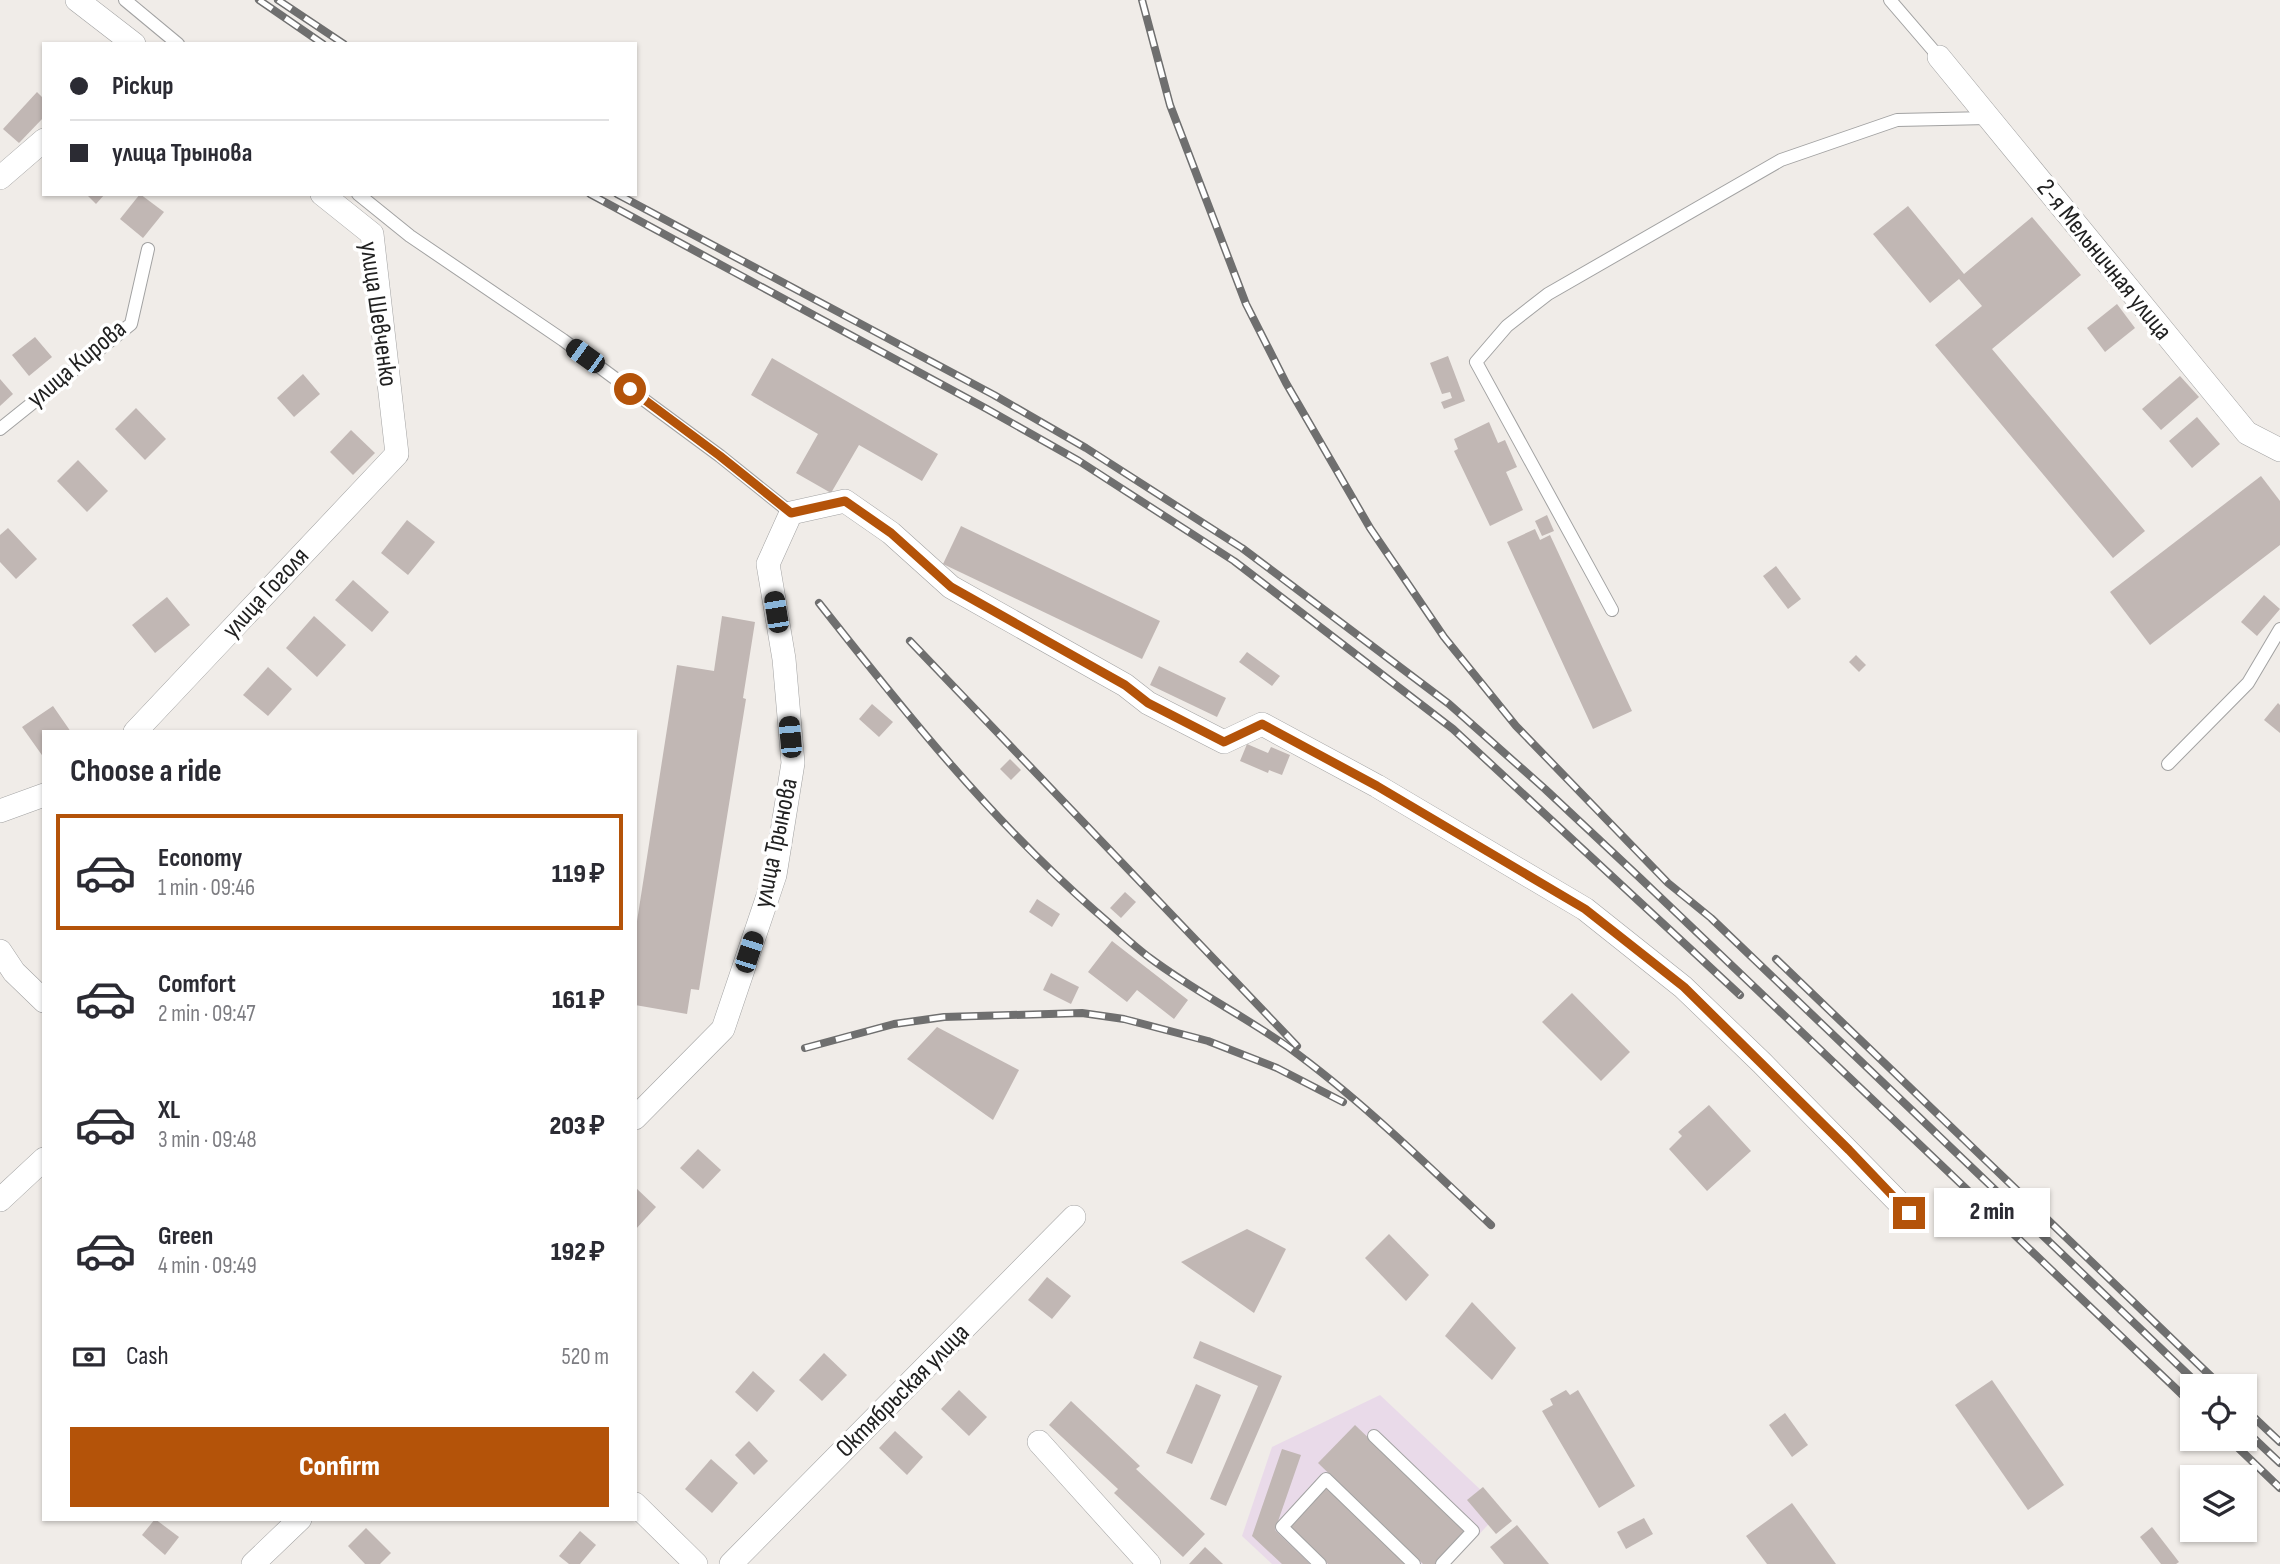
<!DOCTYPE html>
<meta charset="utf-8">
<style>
:root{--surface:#fff;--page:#f7f7f7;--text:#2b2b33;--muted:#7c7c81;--line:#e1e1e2;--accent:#b45309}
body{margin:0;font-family:"Sofia Sans Condensed",sans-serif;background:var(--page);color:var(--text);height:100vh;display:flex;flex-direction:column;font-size:26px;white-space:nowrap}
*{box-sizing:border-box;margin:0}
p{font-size:23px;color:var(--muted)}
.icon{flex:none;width:38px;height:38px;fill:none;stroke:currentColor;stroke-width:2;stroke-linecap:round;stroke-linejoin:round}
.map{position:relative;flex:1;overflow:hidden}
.drawer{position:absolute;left:42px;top:730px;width:595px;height:791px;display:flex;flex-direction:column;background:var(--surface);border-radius:0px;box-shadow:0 2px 5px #0004}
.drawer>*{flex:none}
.banner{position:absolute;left:42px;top:42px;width:595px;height:154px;border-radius:0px;box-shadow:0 2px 5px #0004;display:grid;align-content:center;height:154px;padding:0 28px;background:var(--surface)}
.controls{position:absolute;left:2180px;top:1374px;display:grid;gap:14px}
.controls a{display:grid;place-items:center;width:77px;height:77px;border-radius:0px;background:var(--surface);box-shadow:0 2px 5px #0004;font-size:35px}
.end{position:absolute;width:32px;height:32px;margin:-16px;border:9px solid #b45309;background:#fff;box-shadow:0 0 0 4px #fff}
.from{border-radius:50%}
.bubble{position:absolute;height:49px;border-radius:0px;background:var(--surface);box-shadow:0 2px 5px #0004;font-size:23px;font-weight:800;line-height:49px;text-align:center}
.car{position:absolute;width:21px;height:42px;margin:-21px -10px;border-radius:9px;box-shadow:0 0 5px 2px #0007;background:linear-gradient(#222 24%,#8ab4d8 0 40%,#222 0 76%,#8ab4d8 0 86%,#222 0)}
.banner b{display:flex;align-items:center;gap:24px;height:66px;font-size:26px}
.banner b+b{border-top:2px solid var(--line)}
.banner i{width:18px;height:18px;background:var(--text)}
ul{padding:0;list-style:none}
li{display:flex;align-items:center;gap:21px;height:116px;margin:0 14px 10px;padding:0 14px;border:4px solid transparent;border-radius:0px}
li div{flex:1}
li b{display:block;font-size:26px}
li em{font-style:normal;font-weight:800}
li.selected{border-color:var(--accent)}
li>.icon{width:63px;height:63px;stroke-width:1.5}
h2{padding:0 28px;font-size:32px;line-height:84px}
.pay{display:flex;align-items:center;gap:18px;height:77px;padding:0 28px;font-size:26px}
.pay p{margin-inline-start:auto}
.button{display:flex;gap:14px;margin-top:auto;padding:14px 28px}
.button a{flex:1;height:80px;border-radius:0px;background:var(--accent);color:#fff;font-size:28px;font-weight:800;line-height:80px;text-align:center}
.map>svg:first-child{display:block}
.industrial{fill:#e9dae9}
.building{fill:#c1b7b4}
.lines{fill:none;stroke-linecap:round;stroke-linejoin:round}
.lane-casing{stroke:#a2a2a2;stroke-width:14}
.street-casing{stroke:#a2a2a2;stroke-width:24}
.lane{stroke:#fff;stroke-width:12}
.street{stroke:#fff;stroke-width:23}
.rail-casing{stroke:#6f6f6f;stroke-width:8}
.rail{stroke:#fff;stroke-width:5;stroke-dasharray:16;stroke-linecap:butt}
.route{stroke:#b45309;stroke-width:9}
.labels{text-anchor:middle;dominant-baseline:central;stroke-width:7;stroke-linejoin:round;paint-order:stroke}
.street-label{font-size:26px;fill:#212121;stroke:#fff}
</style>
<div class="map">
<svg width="2280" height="1564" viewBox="0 0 2280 1564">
<rect width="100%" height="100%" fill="#f0ece8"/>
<path class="industrial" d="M1380,1395L1502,1510L1451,1564H1272L1242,1536L1272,1447Z"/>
<g class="building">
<path d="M37,92L44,99V117L19,143L3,129Z"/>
<path d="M86,194H105L96,204Z"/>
<path d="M140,194L164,212L143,238L120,219Z"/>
<path d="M1908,206L1964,274L2032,217L2081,275L1992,349L2145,531L2113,558L1935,345L1982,306L1959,279L1930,303L1873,234Z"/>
<path d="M2117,304L2135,328L2105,352L2087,328Z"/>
<path d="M35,337L52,357L29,376L12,355Z"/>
<path d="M1448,356L1465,401L1444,409L1441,402L1452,398L1450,392L1442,394L1430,363Z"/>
<path d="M772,358L938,454L922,481L859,445L831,493L796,473L818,434L751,395Z"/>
<path d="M303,374L320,394L294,417L277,398Z"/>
<path d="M2180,376L2199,397L2161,430L2142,409Z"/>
<path d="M0,379L13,394L0,406Z"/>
<path d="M136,408L166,439L145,460L115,429Z"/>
<path d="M2197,417L2220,444L2192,468L2169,441Z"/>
<path d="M1489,422L1498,443L1505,440L1517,467L1506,472L1523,510L1490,526L1454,451L1458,449L1454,439Z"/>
<path d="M351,430L375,453L353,475L330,452Z"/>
<path d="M78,460L108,491L87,512L57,481Z"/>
<path d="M2261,476L2280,501V545L2150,645L2110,592Z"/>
<path d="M1547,515L1554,531L1542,536L1535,521Z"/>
<path d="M407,520L435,542L408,575L381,553Z"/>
<path d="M961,526L1160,621L1142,659L943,564Z"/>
<path d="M8,528L37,559L16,579L0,562V535Z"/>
<path d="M1535,529L1540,540L1550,535L1632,711L1593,729L1507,542Z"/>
<path d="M1776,566L1801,599L1788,609L1763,576Z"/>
<path d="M353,580L389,612L372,632L335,600Z"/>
<path d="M2264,595L2280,609L2257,636L2241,622Z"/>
<path d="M167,597L190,625L155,653L132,625Z"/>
<path d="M314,616L346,645L317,677L286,648Z"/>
<path d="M722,616L755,622L743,698L746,699L699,990L691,989L687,1014L635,1005V934L677,665L714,671Z"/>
<path d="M1247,652L1280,676L1272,686L1239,662Z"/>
<path d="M1856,655L1866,665L1859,672L1849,662Z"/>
<path d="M1159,666L1226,698L1217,717L1150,685Z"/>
<path d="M268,667L292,689L268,716L243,695Z"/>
<path d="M2278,703L2280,705V733L2264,720Z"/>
<path d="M872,704L893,722L879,737L859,719Z"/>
<path d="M53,706L71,732H44V758L22,727Z"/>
<path d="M1247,744L1268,753L1271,747L1290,755L1282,775L1269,770L1268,773L1240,761Z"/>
<path d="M1010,759L1021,770L1011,780L1000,769Z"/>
<path d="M1125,892L1136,902L1121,918L1110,908Z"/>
<path d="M1037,899L1060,914L1052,927L1029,912Z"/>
<path d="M1112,941L1188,1000L1174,1019L1137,990L1127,1002L1088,972Z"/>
<path d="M1051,973L1079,987L1071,1004L1043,990Z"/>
<path d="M1572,993L1630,1052L1601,1081L1542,1022Z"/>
<path d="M937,1027L1019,1070L993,1120L907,1059Z"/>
<path d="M1709,1105L1751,1151L1707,1191L1669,1149L1682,1136L1678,1132Z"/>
<path d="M698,1149L721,1170L703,1189L680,1168Z"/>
<path d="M635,1187L656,1207L635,1230Z"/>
<path d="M1247,1229L1286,1249L1254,1313L1181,1262Z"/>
<path d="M1389,1234L1429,1275L1406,1301L1365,1258Z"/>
<path d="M1047,1277L1071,1296L1052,1319L1028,1300Z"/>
<path d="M1472,1302L1516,1348L1492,1380L1445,1336Z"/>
<path d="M1200,1341L1282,1376L1226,1506L1210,1499L1258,1386L1193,1358Z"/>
<path d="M824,1353L847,1375L822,1401L799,1380Z"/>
<path d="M753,1371L775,1391L757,1412L735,1392Z"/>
<path d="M1992,1380L2064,1485L2028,1510L1955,1405Z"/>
<path d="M1196,1384L1221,1395L1192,1464L1166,1453Z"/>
<path d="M959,1390L987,1417L969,1436L941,1409Z"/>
<path d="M1566,1390L1570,1395L1578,1390L1635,1486L1599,1508L1542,1411L1553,1405L1550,1399Z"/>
<path d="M1071,1401L1140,1466L1136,1469L1205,1534L1183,1557L1114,1493L1118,1489L1049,1425Z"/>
<path d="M1785,1413L1808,1445L1792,1457L1769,1425Z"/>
<path d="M1355,1425L1466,1531L1435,1564H1423L1318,1463Z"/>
<path d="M895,1431L923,1457L907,1475L879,1448Z"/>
<path d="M749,1441L768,1461L754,1475L735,1455Z"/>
<path d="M1282,1449L1301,1455L1275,1530L1310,1564H1282L1252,1536Z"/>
<path d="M711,1459L738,1483L712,1513L685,1489Z"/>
<path d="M1326,1487L1406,1564H1328L1289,1526Z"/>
<path d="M1483,1487L1512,1521L1496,1534L1467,1500Z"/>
<path d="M1792,1503L1836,1564H1767L1746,1536Z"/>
<path d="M1644,1518L1653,1534L1626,1549L1617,1532Z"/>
<path d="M155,1519L179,1537L165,1555L142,1535Z"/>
<path d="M1517,1525L1549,1564H1504L1490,1547Z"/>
<path d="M2152,1527L2179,1562L2176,1564H2161L2140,1537Z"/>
<path d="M366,1528L391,1553L380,1564H365L348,1546Z"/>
<path d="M580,1531L596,1545L580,1564H569L559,1556Z"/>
<path d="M1205,1547L1223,1564H1189Z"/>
</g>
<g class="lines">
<g class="lane-casing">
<g id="lane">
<path d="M125,0L178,44"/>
<path d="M1890,0L1939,57"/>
<path d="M358,194L410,236L563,340L720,456L791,513"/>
<path d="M0,429L131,324L148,249"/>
<path d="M1612,610L1476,362L1507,326L1548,294L1781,160L1897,120L1988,118"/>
<path d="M2168,764L2248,683L2280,629"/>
<path d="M1374,1436L1473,1531L1442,1564"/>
<path d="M1320,1564L1282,1527L1326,1479L1414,1564"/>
</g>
</g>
<g class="street-casing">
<g id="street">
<path d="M77,0L134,44"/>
<path d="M1939,57L2247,433L2280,450"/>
<path d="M0,178L44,140"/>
<path d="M135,732L397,454L372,234L322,194"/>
<path d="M0,811L44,795"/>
<path d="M0,951L14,972L44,1001"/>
<path d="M635,1118L723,1029L775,875L793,763L784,659L768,564L791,513L845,501L891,533L951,587L1125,685L1148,703L1224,742L1262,724L1377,786L1585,909L1683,987L1762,1063L1909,1213"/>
<path d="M0,1200L44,1159"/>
<path d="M1039,1442L1149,1564"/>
<path d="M635,1504L696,1564"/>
<path d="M253,1564L300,1519"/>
<path d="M731,1564L1074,1217"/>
</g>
</g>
<use href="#lane" class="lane"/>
<use href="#street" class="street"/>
<g class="rail-casing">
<g id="rail">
<path d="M259,0L323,44"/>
<path d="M278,0L344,44"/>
<path d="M1142,0L1170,105L1246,304L1286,383L1370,528L1444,637L1516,726L1668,883L1711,918L2200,1386"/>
<path d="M590,194L987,409L1079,461L1234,561L1453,729L1740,995"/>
<path d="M617,194L994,395L1086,448L1242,548L1449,704L1545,789L1640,878L2193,1405"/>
<path d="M819,603C904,711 990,819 1094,910C1113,926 1131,944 1150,958C1194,991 1244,1016 1288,1047C1361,1100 1426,1164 1491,1225"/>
<path d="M910,641L1297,1046"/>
<path d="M1776,959L2221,1386"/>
<path d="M805,1048L894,1024L944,1017L1082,1013L1124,1019L1208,1041L1277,1068L1343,1102"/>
<path d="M2245,1409L2280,1442"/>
<path d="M2245,1430L2280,1463"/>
<path d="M2228,1438L2280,1488"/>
</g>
</g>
<use href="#rail" class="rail"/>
</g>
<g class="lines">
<path class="route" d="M630,389L720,456L791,513L845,501L891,533L951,587L1125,685L1148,703L1224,742L1262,724L1377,786L1585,909L1684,987L1849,1150L1909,1213"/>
</g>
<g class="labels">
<g class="street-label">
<text transform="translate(2104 260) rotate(51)">2-я Мельничная улица</text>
<text transform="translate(378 314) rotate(82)">улица Шевченко</text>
<text transform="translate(77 364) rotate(-40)">улица Кирова</text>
<text transform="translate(266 593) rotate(-47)">улица Гоголя</text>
<text transform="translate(776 843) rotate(-78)">улица Трынова</text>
<text transform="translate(903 1391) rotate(-45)">Октябрьская улица</text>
</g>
</g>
</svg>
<div class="controls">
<a><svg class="icon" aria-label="locate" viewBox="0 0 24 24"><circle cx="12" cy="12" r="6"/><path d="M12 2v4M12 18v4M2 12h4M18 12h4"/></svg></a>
<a><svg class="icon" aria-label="layers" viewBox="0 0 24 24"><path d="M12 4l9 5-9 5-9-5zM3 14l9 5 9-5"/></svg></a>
</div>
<i class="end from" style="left:630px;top:389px"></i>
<i class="end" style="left:1909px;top:1213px"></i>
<div class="bubble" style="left:1934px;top:1188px;width:116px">2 min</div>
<i class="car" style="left:585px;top:356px;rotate:306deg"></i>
<i class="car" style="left:776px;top:612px;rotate:351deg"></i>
<i class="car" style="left:790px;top:737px;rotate:355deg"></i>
<i class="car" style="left:749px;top:952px;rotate:18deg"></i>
<div class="banner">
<b><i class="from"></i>Pickup</b>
<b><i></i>улица Трынова</b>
</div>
<section class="drawer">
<h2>Choose a ride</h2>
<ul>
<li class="selected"><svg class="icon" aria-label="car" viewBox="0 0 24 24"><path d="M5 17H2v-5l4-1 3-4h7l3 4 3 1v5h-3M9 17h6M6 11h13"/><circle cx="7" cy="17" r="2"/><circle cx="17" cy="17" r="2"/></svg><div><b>Economy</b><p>1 min · 09:46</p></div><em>119 ₽</em></li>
<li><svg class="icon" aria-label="car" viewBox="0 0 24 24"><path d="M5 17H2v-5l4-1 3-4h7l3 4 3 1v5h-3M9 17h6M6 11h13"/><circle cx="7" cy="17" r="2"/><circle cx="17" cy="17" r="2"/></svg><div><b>Comfort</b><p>2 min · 09:47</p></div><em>161 ₽</em></li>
<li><svg class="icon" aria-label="car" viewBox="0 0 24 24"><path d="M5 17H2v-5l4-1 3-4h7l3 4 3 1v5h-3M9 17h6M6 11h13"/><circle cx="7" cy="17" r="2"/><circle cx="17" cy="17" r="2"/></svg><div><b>XL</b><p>3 min · 09:48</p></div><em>203 ₽</em></li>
<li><svg class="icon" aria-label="car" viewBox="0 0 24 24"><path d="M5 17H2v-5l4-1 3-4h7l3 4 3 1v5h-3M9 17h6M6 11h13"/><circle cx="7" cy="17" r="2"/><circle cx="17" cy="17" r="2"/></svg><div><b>Green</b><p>4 min · 09:49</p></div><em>192 ₽</em></li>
</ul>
<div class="pay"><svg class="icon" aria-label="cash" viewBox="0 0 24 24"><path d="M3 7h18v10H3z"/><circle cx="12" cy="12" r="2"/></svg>Cash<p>520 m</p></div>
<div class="button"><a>Confirm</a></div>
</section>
</div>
